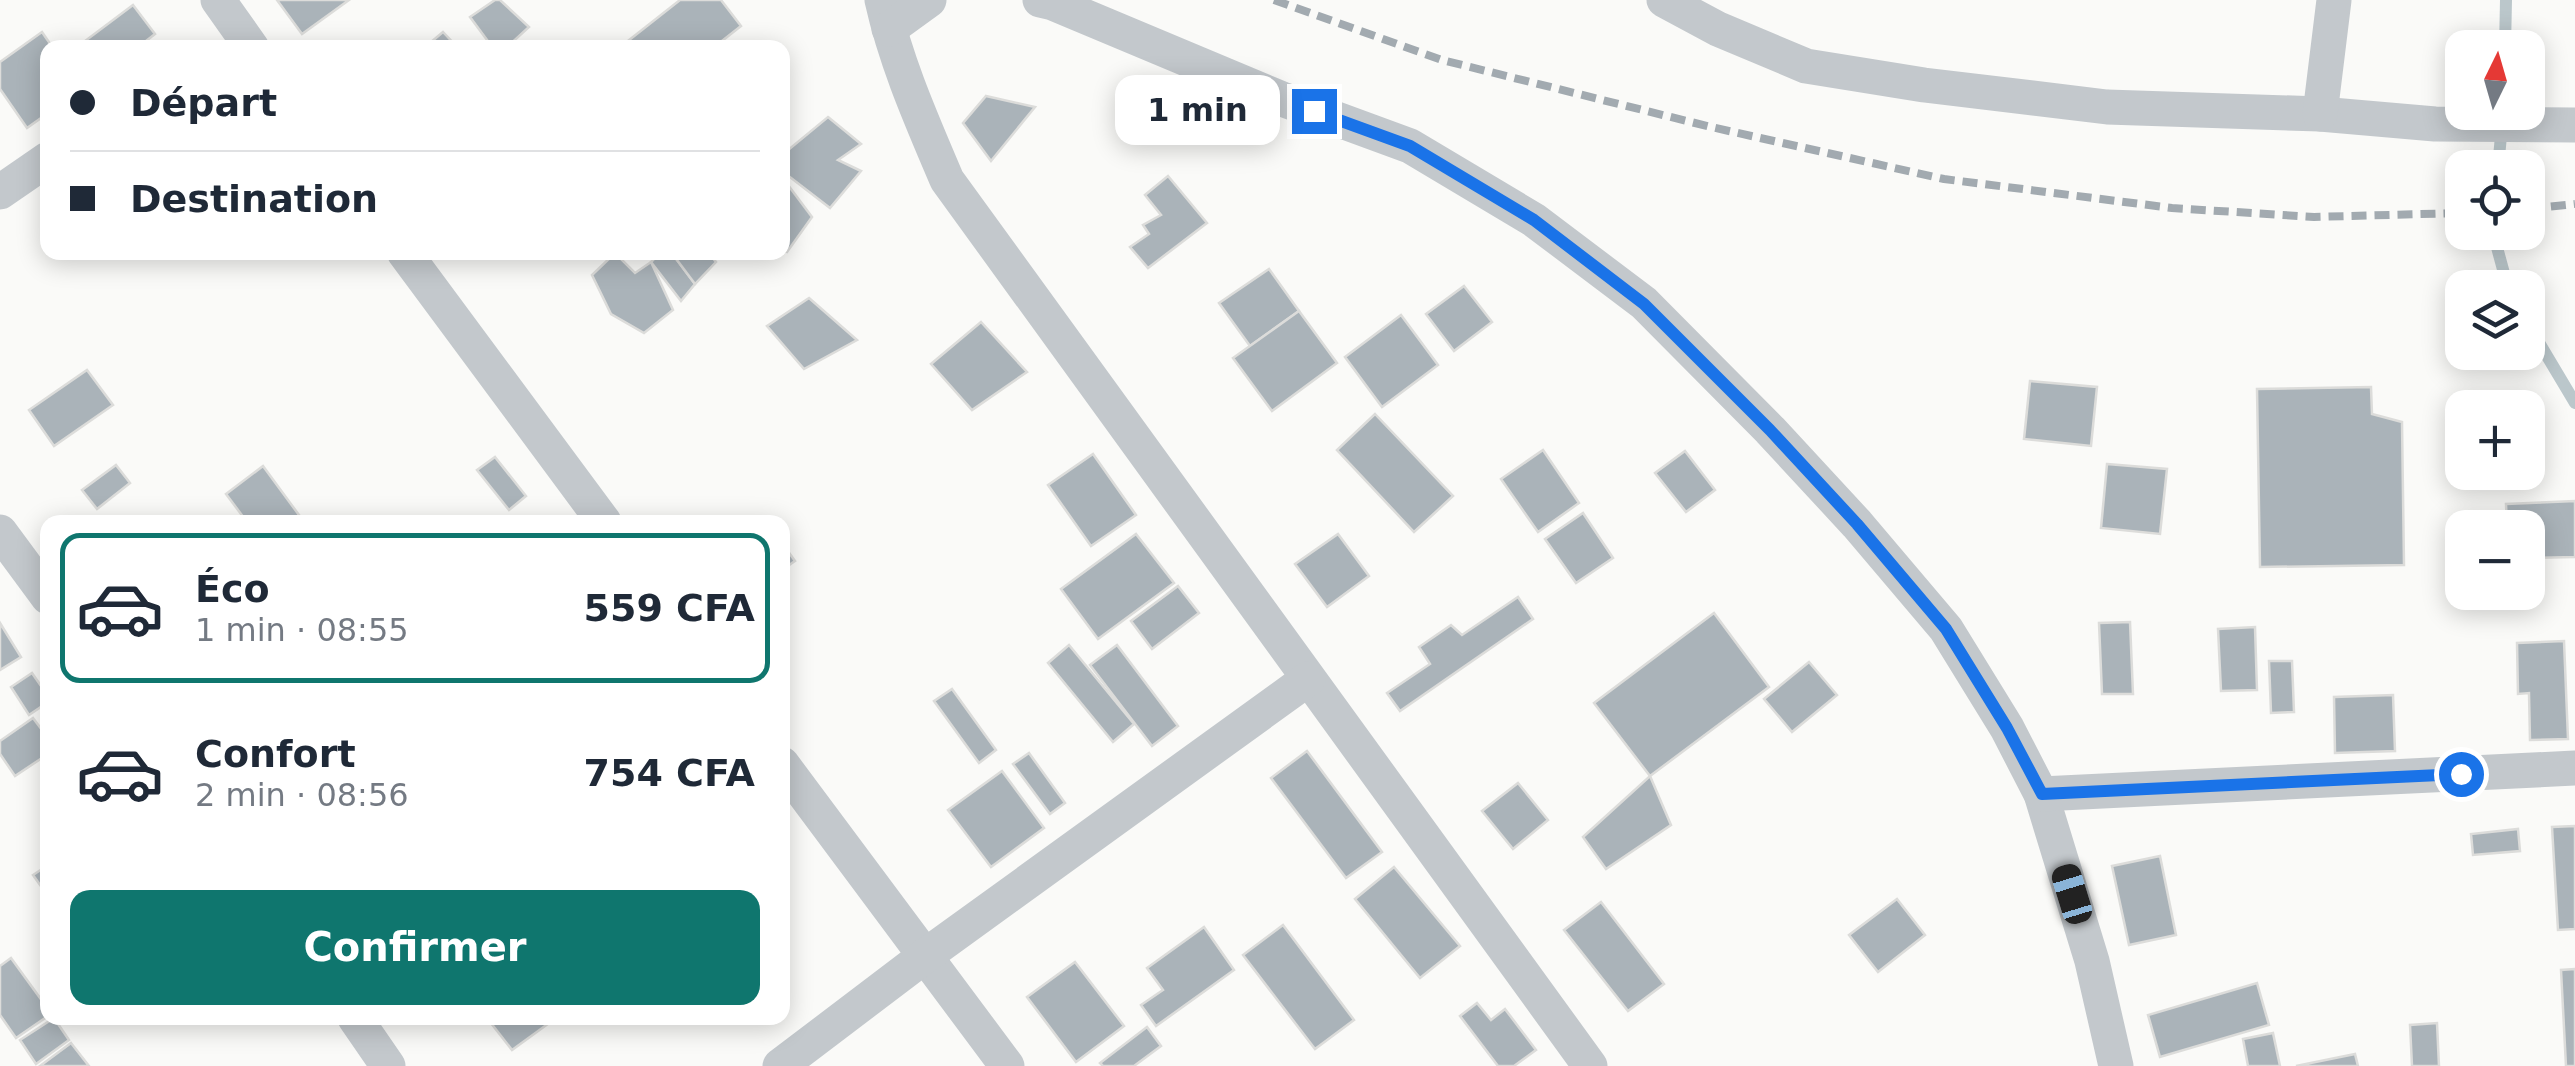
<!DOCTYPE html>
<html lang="fr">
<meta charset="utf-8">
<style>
:root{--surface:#fff;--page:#f2f2f3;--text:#1f2937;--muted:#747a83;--line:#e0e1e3;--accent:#0f766e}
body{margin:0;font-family:"DejaVu Sans",sans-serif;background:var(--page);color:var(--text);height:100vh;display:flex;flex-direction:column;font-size:38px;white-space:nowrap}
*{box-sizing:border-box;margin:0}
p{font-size:32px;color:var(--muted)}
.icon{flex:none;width:55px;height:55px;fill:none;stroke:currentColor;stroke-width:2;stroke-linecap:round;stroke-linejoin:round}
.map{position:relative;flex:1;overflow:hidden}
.sheet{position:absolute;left:40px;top:515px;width:750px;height:510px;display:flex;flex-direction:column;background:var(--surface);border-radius:20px;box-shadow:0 5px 25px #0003}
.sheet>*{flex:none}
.banner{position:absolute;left:40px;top:40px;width:750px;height:220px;border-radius:20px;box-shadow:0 5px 25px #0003;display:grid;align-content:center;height:220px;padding:0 30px;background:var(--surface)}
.needle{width:65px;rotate:5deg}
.tools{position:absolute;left:2445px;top:30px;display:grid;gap:20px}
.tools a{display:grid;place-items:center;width:100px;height:100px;border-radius:20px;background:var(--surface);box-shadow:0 5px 25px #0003;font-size:50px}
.end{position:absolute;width:45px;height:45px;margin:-22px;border:12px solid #1a73e8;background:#fff;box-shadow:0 0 0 5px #fff}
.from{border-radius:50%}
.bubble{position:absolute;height:70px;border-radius:20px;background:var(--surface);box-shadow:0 5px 25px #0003;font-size:32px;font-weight:800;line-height:70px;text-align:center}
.car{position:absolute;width:30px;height:60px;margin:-30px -15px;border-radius:12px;box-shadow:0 0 8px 2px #0007;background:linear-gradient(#222 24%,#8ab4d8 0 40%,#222 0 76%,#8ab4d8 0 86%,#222 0)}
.banner b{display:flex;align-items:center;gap:35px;height:95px;font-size:38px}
.banner b+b{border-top:2px solid var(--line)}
.banner i{width:25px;height:25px;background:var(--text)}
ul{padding:18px 0 0;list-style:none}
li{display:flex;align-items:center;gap:30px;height:150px;margin:0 20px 15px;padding:0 10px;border:5px solid transparent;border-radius:20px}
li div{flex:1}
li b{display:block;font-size:38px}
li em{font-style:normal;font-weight:800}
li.active{border-color:var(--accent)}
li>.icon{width:90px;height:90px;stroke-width:1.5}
.primary-button{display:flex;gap:20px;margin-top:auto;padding:20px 30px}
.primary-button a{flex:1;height:115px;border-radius:20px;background:var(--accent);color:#fff;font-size:40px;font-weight:800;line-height:115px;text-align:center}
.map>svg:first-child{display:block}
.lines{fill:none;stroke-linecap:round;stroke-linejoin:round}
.stream{stroke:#bbc7cb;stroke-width:12}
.building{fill:#aab3b9;stroke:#dcdcda;stroke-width:2.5}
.minor{stroke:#c3c8cc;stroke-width:35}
.rail{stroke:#a2aab0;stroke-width:8;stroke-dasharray:15 8;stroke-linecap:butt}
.route{stroke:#1a73e8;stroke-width:12}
</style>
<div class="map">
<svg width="2575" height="1066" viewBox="0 0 2575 1066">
<rect width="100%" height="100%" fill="#fafaf8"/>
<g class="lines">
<g class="stream">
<path d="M2505,48L2506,0"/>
<path d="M2498,168L2502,125"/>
<path d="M2495,232V240L2508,288"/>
<path d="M2528,324L2575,403"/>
</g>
</g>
<g class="building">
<path d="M277,0H349L302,34Z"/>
<path d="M495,0H500L529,27L506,48H493L470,17Z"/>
<path d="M680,0H721L741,26L713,48H619Z"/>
<path d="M133,5L155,34L137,48H83L81,44Z"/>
<path d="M42,32L53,48H48V113L27,128L0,89V62Z"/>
<path d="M443,32L458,48H424Z"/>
<path d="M986,96L1035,107L991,161L963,123Z"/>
<path d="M828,117L861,144L838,160L861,171L830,208L782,171V155Z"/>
<path d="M1168,176L1207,223L1148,268L1130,247L1149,234L1143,225L1161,215L1145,195Z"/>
<path d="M782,177L812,217L787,252L782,250Z"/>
<path d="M661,252H671L695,284L681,301L651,262Z"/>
<path d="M671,252H708L716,262L695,284Z"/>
<path d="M615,253L635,273L651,262L673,310L644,333L611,314L592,275Z"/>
<path d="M1269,269L1299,311L1250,346L1219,303Z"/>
<path d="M1464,286L1492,322L1454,351L1426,314Z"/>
<path d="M809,298L857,340L804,369L767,326Z"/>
<path d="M1299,311L1337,363L1272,411L1233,358Z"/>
<path d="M1401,315L1438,365L1382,407L1345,357Z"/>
<path d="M981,322L1027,372L972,410L931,364Z"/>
<path d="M87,370L113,405L54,446L29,410Z"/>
<path d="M2030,381L2097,387L2091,446L2024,439Z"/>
<path d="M2371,387L2372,414L2402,422L2404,565L2260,567L2257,389Z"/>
<path d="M1375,414L1453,496L1414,532L1337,450Z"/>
<path d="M1543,450L1579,503L1538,532L1501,479Z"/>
<path d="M1685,451L1715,490L1686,512L1655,473Z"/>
<path d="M1093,454L1136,515L1091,546L1048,485Z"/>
<path d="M495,457L526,496L509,510L477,470Z"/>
<path d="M2107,464L2167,469L2160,534L2101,528Z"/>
<path d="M116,465L130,483L97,509L82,490Z"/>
<path d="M263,466L299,515L289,522H247L226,494Z"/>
<path d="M2575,501V557L2528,558V528H2507L2506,504Z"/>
<path d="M1583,513L1613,558L1576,583L1545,539Z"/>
<path d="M1136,534L1174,583L1098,639L1061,589Z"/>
<path d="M1338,534L1369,576L1327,607L1295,564Z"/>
<path d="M782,543L795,561L782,570Z"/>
<path d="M1178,586L1199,613L1152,649L1131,621Z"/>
<path d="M1518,597L1533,619L1400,711L1387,693L1430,664L1419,647L1451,625L1462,635Z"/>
<path d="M1714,613L1769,687L1650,776L1594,703Z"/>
<path d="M2130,622L2133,694H2102L2099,623Z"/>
<path d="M0,623L21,657L0,670Z"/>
<path d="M2255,627L2257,690L2221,691L2218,629Z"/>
<path d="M2564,641L2568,739L2530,740L2529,693L2518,694L2517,643Z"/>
<path d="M1069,645L1134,724L1113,742L1048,663Z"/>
<path d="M1117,645L1178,726L1152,746L1090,665Z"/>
<path d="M2269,661H2292L2294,712L2271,713Z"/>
<path d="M1809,662L1837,695L1792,732L1764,699Z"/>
<path d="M32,673L48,696V702L29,715L11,687Z"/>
<path d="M952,689L996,750L979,763L934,701Z"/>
<path d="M2393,695L2395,751L2335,753L2334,697Z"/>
<path d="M33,718L48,738V754L15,776L0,754V741Z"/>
<path d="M1307,751L1382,852L1346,878L1271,778Z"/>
<path d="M1029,753L1065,803L1050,814L1013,764Z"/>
<path d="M1002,771L1044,828L991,867L948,810Z"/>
<path d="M1650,776L1671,825L1606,869L1583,837Z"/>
<path d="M1518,783L1548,820L1513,849L1482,811Z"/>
<path d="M2575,826V929L2558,930L2552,827Z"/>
<path d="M2518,829L2520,851L2473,855L2471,834Z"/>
<path d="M2160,856L2176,935L2129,945L2112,866Z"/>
<path d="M48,865V896L33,875Z"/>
<path d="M1394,867L1460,946L1420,978L1355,899Z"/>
<path d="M1897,899L1925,935L1878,972L1849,935Z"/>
<path d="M1601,902L1664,984L1628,1011L1564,930Z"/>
<path d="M1283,925L1354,1020L1315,1049L1243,955Z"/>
<path d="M1204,927L1234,970L1156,1026L1141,1005L1163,990L1147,968Z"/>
<path d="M11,958L48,1009V1016L16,1038L0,1015V966Z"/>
<path d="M1075,962L1124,1026L1076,1062L1027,997Z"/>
<path d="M2575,969V1066H2566L2561,970Z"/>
<path d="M2257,983L2269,1025L2160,1057L2148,1015Z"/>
<path d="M1477,1003L1491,1020L1505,1009L1536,1050L1514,1066H1498L1460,1016Z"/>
<path d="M54,1018L69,1040L36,1064L20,1040Z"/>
<path d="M487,1018H556L512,1050Z"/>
<path d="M2437,1023L2439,1066H2412L2410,1025Z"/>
<path d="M1147,1027L1161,1046L1134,1066H1103L1100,1063Z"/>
<path d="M2273,1033L2280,1066H2248L2243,1039Z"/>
<path d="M71,1043L89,1066H40Z"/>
<path d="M2355,1054L2358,1066H2296Z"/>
</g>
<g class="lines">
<g class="minor">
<path d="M218,0L252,48"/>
<path d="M882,0C896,63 922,121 947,180L1590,1066"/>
<path d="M1040,0L1053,3L1282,99L1410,146L1534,220L1644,303L1770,430L1857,524L1946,629L2007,728L2041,794L2092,961L2116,1066"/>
<path d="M1664,0L1718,29L1806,66L1924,85L2107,107L2320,114L2435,124L2575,125"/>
<path d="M889,29L929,0"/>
<path d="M2320,114L2334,0"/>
<path d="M0,192L48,159"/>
<path d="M404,252L604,522"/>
<path d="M0,532L48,597"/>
<path d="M782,764L1007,1066"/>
<path d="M2041,794L2575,768"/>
<path d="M355,1018L388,1066"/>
<path d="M780,1066L925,956L1308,679"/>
</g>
<g class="rail">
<path d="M1274,0L1442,60L1711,127L1944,179L2172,208L2314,217L2462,213"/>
<path d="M2528,209L2575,204"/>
</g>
</g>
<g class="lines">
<path class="route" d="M1314,111L1410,146L1534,220L1644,304L1770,430L1857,524L1946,629L2007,728L2042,794L2461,774"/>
</g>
</svg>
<div class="tools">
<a><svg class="needle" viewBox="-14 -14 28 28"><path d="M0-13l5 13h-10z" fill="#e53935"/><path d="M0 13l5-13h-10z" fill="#747a83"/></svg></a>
<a><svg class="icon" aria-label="locate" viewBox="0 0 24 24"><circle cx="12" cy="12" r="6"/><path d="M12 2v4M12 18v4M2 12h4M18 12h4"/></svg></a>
<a><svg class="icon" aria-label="layers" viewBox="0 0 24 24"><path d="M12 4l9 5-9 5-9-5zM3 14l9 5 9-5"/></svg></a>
<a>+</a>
<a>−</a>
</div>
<i class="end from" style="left:2461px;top:774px"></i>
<i class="end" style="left:1314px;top:111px"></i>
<div class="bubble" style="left:1115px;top:75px;width:165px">1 min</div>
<i class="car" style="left:2072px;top:894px;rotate:343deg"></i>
<div class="banner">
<b><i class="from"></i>Départ</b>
<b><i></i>Destination</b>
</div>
<section class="sheet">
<ul>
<li class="active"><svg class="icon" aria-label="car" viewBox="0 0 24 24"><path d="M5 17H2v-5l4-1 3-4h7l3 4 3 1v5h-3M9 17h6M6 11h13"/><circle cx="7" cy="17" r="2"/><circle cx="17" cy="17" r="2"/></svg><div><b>Éco</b><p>1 min · 08:55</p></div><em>559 CFA</em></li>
<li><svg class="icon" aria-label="car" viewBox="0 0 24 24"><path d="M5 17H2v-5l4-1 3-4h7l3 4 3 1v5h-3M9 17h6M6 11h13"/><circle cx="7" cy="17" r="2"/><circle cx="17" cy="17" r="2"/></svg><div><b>Confort</b><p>2 min · 08:56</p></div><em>754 CFA</em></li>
</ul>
<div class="primary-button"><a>Confirmer</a></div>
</section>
</div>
